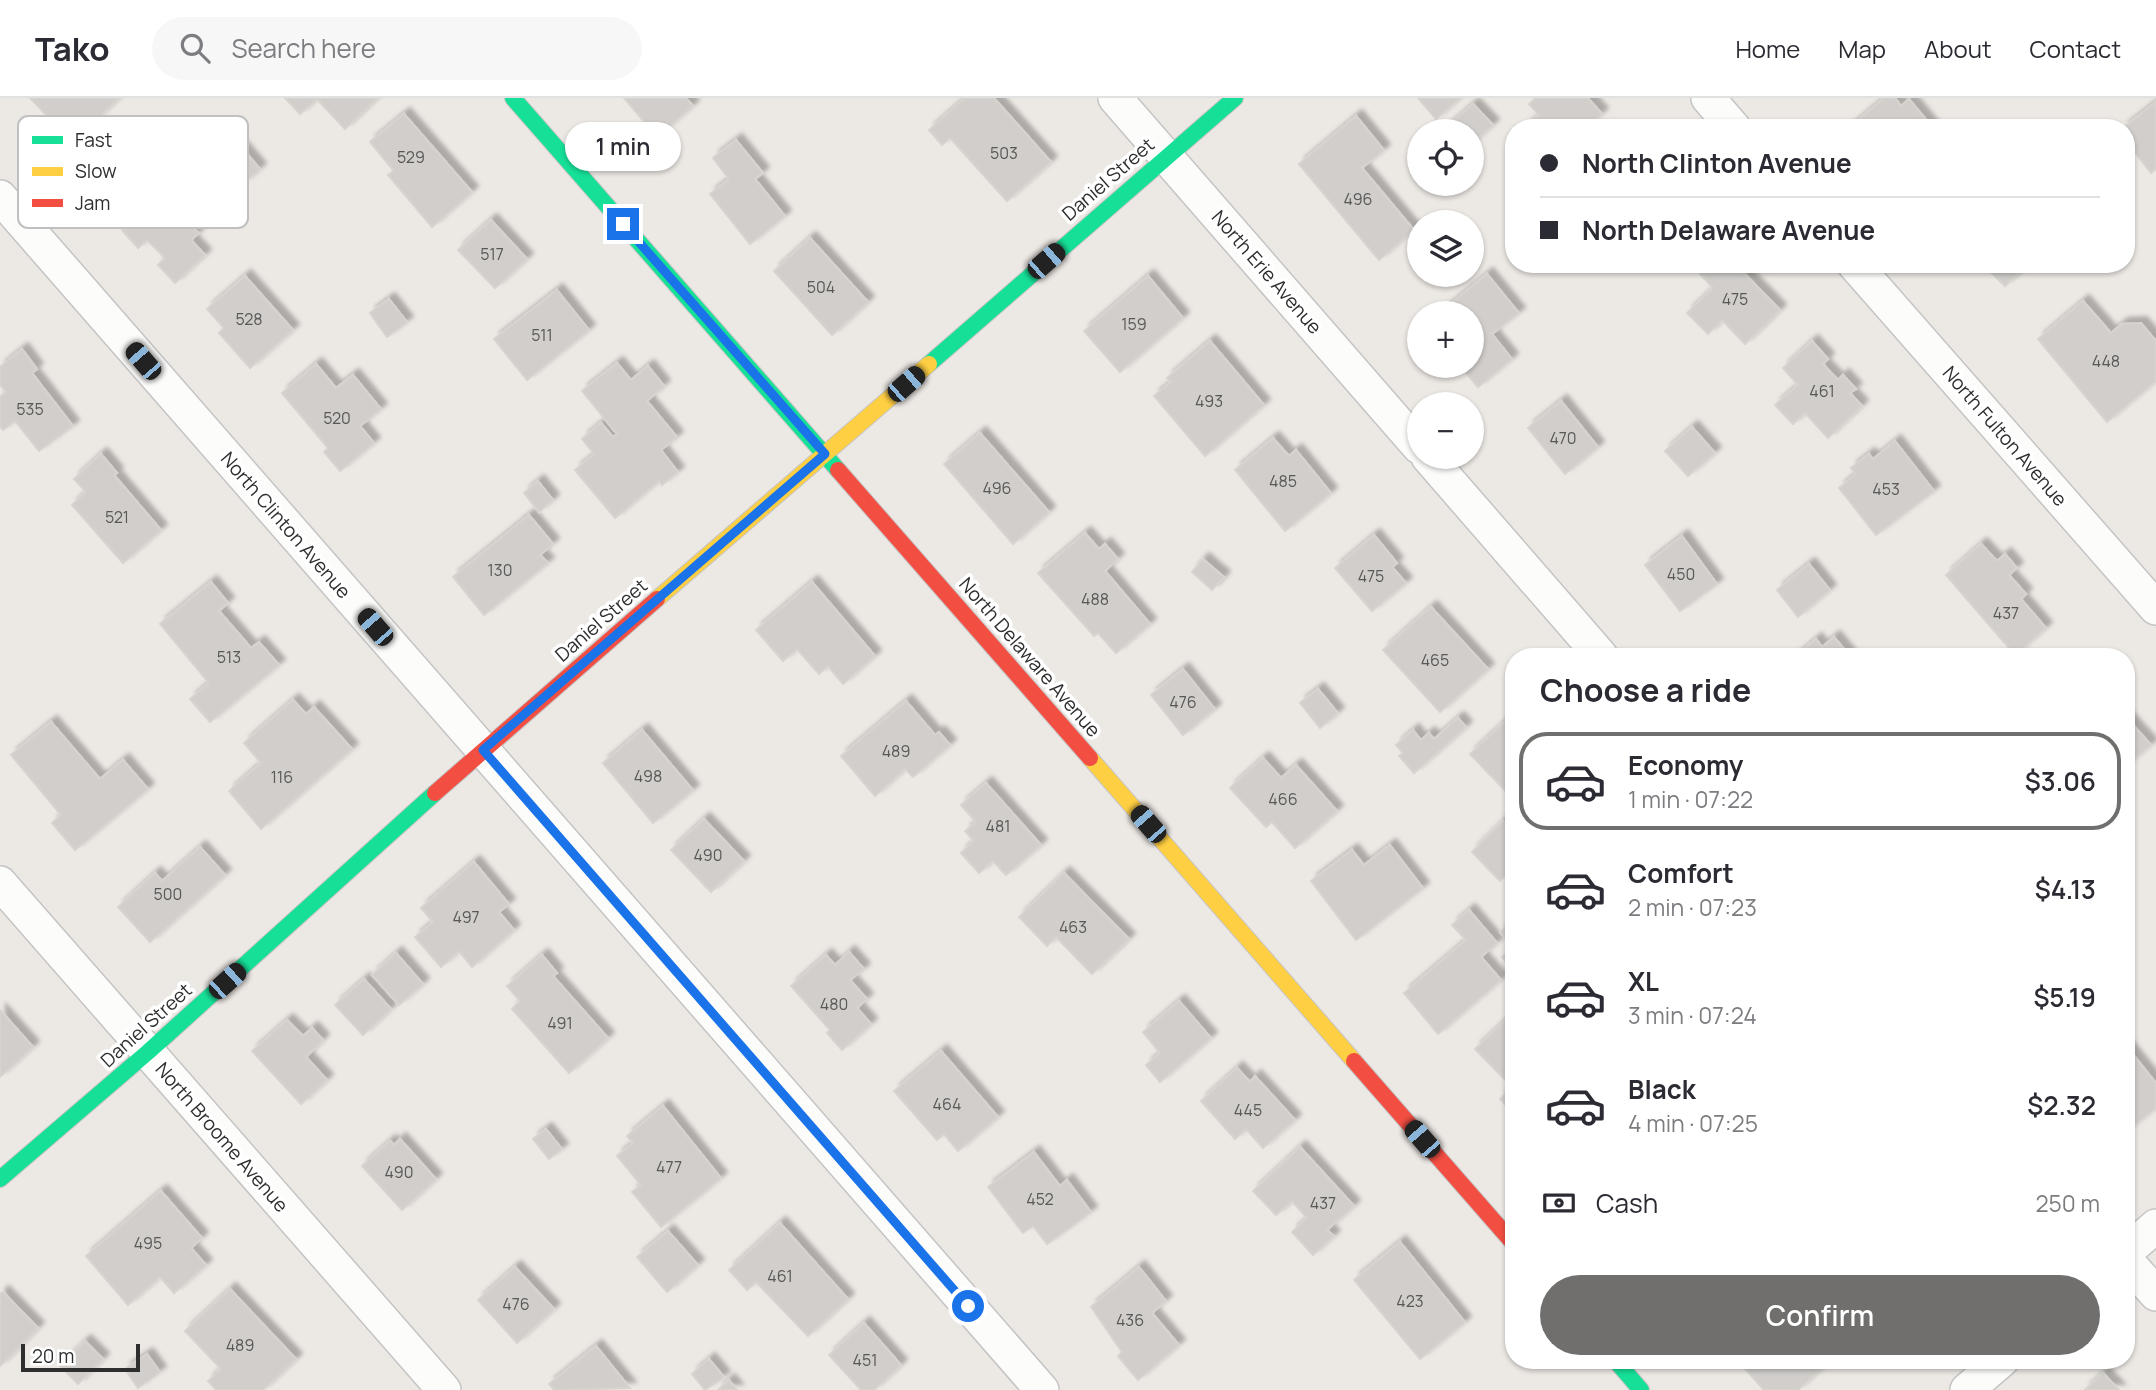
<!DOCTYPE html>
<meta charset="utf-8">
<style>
:root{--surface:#fff;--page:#f7f7f7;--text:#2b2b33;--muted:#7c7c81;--line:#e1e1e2;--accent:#706f6e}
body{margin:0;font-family:Manrope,sans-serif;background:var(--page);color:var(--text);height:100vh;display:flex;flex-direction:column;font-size:26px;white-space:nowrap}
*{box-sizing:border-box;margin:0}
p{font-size:23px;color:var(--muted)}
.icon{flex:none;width:38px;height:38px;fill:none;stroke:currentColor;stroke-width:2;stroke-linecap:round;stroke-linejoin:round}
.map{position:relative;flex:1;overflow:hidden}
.drawer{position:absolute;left:1505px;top:550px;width:630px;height:721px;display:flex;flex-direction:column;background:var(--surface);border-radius:28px;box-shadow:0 2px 5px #0004}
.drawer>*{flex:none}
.top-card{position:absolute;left:1505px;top:21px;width:630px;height:154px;border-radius:28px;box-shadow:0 2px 5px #0004;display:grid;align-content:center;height:154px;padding:0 35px;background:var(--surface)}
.controls{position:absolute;left:1407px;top:21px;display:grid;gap:14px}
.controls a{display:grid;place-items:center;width:77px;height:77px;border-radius:50%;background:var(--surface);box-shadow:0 2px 5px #0004;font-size:35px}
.scale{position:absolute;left:21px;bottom:18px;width:119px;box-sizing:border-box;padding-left:7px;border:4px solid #2e2e2e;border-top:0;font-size:19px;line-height:24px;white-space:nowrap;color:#2e2e2e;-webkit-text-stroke:5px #fff;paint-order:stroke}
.end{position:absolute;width:32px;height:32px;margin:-16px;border:9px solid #1a73e8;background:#fff;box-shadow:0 0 0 4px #fff}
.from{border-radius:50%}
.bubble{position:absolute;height:49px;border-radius:24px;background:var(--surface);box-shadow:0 2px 5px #0004;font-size:23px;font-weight:600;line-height:49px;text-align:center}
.car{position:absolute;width:21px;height:42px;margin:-21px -10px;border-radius:9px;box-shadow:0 0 5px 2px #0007;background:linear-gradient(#222 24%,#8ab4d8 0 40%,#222 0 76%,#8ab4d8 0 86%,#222 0)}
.top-card b{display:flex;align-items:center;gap:24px;height:66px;font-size:26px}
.top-card b+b{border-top:2px solid var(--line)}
.top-card i{width:18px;height:18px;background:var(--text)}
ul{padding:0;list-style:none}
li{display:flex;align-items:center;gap:21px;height:98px;margin:0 14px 10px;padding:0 21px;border:4px solid transparent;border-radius:28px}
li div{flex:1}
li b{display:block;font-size:26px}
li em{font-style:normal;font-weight:600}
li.selected{border-color:var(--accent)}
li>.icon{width:63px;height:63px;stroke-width:1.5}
h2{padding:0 35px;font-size:32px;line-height:84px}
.pay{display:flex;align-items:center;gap:18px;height:77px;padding:0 35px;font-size:26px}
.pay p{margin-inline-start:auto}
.cta{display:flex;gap:14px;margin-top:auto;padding:14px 35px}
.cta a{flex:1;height:80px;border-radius:42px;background:var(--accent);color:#fff;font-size:28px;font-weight:600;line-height:80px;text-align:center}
header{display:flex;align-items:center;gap:42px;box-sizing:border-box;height:98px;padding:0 35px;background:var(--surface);border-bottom:2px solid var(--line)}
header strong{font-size:33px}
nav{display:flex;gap:38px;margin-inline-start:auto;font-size:24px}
.search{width:490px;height:63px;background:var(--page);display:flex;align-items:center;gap:18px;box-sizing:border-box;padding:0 24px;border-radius:38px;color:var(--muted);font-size:26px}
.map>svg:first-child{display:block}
.building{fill:#d1cecb;stroke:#d7d4d0;stroke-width:2;filter:url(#shadow)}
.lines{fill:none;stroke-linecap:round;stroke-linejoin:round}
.street-casing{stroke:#c5c4c5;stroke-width:36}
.fast-casing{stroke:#c5c4c5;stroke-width:18}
.slow-casing{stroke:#c5c4c5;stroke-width:18}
.jam-casing{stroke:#c5c4c5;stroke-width:18}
.street{stroke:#fcfcfb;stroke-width:33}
.fast{stroke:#16e098;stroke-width:16}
.slow{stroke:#ffcf43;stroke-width:16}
.jam{stroke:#f24e42;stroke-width:16}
.route{stroke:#1a73e8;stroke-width:9}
.labels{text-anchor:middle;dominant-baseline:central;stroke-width:7;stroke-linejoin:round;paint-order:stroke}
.number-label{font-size:16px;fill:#585857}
.street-label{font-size:19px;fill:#2e2e2e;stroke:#fff}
.key{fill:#fff;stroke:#c0c0c0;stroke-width:2}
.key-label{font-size:19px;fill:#2e2e2e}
</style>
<header>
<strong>Tako</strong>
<div class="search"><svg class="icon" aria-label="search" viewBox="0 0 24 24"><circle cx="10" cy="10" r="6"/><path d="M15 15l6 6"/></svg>Search here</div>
<nav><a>Home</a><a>Map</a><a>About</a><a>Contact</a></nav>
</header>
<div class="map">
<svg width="2156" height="1292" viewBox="0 0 2156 1292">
<defs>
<filter id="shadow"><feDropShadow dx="6" dy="-6" stdDeviation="2" flood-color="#0004"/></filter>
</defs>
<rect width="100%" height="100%" fill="#ece8e4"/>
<g class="building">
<path d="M30,0H119L72,44Z"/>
<path d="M285,0H377L345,31L317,1L300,16Z"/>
<path d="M624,0H686L693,8L657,39Z"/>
<path d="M965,0H994L1051,64L1007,103L950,40L942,47L929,32Z"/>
<path d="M1418,0H1460L1436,21Z"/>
<path d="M1536,0H1588L1602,16L1585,30H1525L1539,17L1529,6Z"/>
<path d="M1884,0H1895L1901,8L1909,1L1933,30H1849Z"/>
<path d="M2156,4V71L2151,75L2126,43V30H2123Z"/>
<path d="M1473,6L1493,27L1472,46V33H1443Z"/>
<path d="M404,16L472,94L432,129L388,77L394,73L370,44Z"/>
<path d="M1356,18L1384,52L1362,70L1414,132L1379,162L1299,66Z"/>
<path d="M231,37L260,71L244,85L215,51Z"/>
<path d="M736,42L763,75L755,81L785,118L750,146L710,96L729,81L713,60Z"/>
<path d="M147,76L174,105L196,85L218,108L194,131L199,135L191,142L205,157L175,185L158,167L165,160L147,142L138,150L122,132L131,124L115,106Z"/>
<path d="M491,122L527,161L495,190L458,152Z"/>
<path d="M810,140L868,204L832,237L774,173Z"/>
<path d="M1710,166H1743L1739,170L1780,212L1745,246L1722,222L1708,236L1687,215L1713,190L1700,176Z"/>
<path d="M1982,166H2028L2005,188Z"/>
<path d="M1487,176L1519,215L1492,236L1512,261L1478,289L1460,268H1472V215H1440Z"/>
<path d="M245,178L293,232L250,270L219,235L224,230L207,211Z"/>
<path d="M1148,178L1183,220L1120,274L1084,233Z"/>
<path d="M557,192L589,232L527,282L494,241Z"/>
<path d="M389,201L407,224L387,239L370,215Z"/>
<path d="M2083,203L2111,235L2122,226L2141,225L2156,243V283L2107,324L2038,241Z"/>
<path d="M1210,243L1264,307L1205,358L1154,298L1171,284L1167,280Z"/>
<path d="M1812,243L1828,261L1823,266L1838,282L1843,277L1856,291L1850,295L1862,308L1828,340L1805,315L1793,326L1775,307L1798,287L1783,270Z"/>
<path d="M22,251L37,271L32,275L73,328L39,353L15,323L3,332L0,328V299L6,294L0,287V269Z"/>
<path d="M617,265L631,282L648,268L664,288L647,303L677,339L661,352L678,374L662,387L659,383L615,420L575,372L594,356L582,341L601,325L613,339L617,336L582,293Z"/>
<path d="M316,266L336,290L353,277L381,311L360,328L374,345L340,373L324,354L328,350L282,295Z"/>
<path d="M1561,303L1598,349L1565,376L1528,330Z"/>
<path d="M1692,329L1715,355L1688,378L1665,353Z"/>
<path d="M980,335L1049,414L1013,446L944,366Z"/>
<path d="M1273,340L1289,358L1296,352L1331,395L1285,433L1235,372Z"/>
<path d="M1895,343L1934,393L1876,437L1839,390L1856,376L1851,370L1869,356L1873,361Z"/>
<path d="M101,356L117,375L114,377L161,432L123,465L72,407L86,394L74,381Z"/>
<path d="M538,383L553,402L539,414L524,395Z"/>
<path d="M529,417L553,446L540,457L548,465L484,517L453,479Z"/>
<path d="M1085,435L1099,451L1105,446L1118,461L1105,473L1150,526L1116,555L1098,535L1094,538L1038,475Z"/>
<path d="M1374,437L1397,465L1392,469L1406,485L1372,513L1335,470Z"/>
<path d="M1682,438L1717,486L1680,513L1645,467Z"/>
<path d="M1981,446L1997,463L2005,456L2017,470L2009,477L2026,496L2021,501L2046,530L2015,557L1946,477Z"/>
<path d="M1203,461L1224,479L1212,492L1192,474Z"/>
<path d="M1809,466L1830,492L1798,519L1777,492Z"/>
<path d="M211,484L228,505L219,513L251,550L259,544L279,567L210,624L190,601L209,585L160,526Z"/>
<path d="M812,484L875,558L843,586L828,568L819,576L797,551L783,563L756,532Z"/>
<path d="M1431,509L1488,571L1440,614L1383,552Z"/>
<path d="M1834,539L1850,558H1796L1816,541L1822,549Z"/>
<path d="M1183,571L1215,611L1183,637L1151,597Z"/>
<path d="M1318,591L1338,615L1320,630L1300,605Z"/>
<path d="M293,602L306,616L314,609L352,651L261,731L229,693L261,665L244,645Z"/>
<path d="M906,603L935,637L939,634L950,647L913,679L905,671L875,698L841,658Z"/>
<path d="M1513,616L1514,617V702L1470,656Z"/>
<path d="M2126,619L2151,647L2126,668Z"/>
<path d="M1458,620L1466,629L1414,675L1399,658L1403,655L1396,647L1413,632L1421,642L1429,635L1434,641Z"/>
<path d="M51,624L100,681L123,662L148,691L75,752L52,725L61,717L11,657Z"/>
<path d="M642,632L693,692L653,725L603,665Z"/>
<path d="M1263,660L1281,680L1296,667L1337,713L1295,750L1272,724L1266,729L1230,690Z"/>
<path d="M986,685L1041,747L1006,777L993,763L979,775L961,755L974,743L965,733L976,724L961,707Z"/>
<path d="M704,721L744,763L711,794L671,752Z"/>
<path d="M1503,723L1514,734V769L1500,783L1472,754Z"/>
<path d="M1390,747L1423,790L1356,842L1311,783L1352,752L1364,767Z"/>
<path d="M200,749L225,777L150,844L118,809L155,775L162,783Z"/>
<path d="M474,764L509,806L499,814L514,832L472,869L459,853L441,869L415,839L433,824L421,810Z"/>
<path d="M1064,775L1129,841L1092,876L1056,839L1047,848L1019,819Z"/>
<path d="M1469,812L1497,845L1481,859L1501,882L1438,936L1404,895L1466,842L1452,827Z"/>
<path d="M1514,823V873L1502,859L1513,850L1500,834Z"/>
<path d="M849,854L864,871L850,882L867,901L857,910L871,926L842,952L827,935L830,932L791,888L826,857L835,867Z"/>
<path d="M396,855L423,886L399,907L372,877Z"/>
<path d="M542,857L557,875L553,878L608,940L569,975L512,911L520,903L507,888Z"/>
<path d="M364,881L391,911L363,937L335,907Z"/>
<path d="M1179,903L1211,940L1160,984L1146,967L1160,955L1143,934Z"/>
<path d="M0,912L33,949L0,979Z"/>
<path d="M1514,914V1016L1500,1001L1512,989L1475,951Z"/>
<path d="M287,922L303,938L312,930L323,942L306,959L327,982L301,1006L252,953Z"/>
<path d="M2127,949L2156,985V1010L2126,1034Z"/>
<path d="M941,953L998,1019L958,1053L944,1036L937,1042L894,993Z"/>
<path d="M1237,970L1250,984L1255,978L1295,1022L1263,1050L1246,1031L1235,1041L1201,1003Z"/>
<path d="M663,1008L721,1080L661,1129L632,1094L641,1087L617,1058L633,1045L627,1038Z"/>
<path d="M546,1031L562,1051L549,1061L533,1041Z"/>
<path d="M400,1041L436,1081L402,1112L362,1068L390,1043L394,1047Z"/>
<path d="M1300,1049L1354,1108L1327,1132L1334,1138L1313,1157L1292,1134L1307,1120L1292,1103L1276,1117L1253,1093Z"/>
<path d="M1034,1054L1060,1088L1067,1082L1091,1114L1047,1146L1033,1128L1023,1135L988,1089Z"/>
<path d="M161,1093L202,1140L191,1150L206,1167L174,1195L160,1179L128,1207L86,1158Z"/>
<path d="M780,1125L848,1201L808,1238L756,1184L747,1192L729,1172Z"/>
<path d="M668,1133L698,1167L667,1194L637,1159Z"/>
<path d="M1400,1144L1465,1224L1420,1261L1354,1182Z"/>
<path d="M515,1169L554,1211L517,1245L478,1202Z"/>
<path d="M1139,1169L1166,1203L1152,1215L1179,1247L1138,1282L1118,1258L1122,1254L1091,1209Z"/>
<path d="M230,1191L296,1261L263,1292H216L208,1283L221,1271L185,1233Z"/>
<path d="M3,1194L38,1230L0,1268V1196Z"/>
<path d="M864,1225L901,1267L874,1292H861L829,1257Z"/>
<path d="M85,1243L103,1261L78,1286L60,1268Z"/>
<path d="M596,1248L630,1290L554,1292L549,1286Z"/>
<path d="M147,1256L160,1274L138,1290L125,1271Z"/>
<path d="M709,1261L724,1279L705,1292L692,1276Z"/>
<path d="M1737,1262H1831L1798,1292H1764Z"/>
<path d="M2103,1275L2119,1292H2085Z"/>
<path d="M729,1282L737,1292H718Z"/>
</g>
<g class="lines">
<g class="street-casing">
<g id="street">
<path d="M1115,0L1419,349"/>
<path d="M1708,0L1734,30"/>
<path d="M0,99L1042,1292"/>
<path d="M1854,166L2156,510"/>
<path d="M1428,359L1601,558"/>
<path d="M0,785L444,1292"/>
<path d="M2126,1154L2156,1128"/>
<path d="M2126,1162L2156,1196"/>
<path d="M1967,1292L2002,1262"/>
</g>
</g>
<g class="fast-casing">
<g id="fast">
<path d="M513,0L838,372"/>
<path d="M929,266L1235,0"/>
<path d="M0,1081L148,954L435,695"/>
<path d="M1615,1262L1641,1292"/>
</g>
</g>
<g class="slow-casing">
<g id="slow">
<path d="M657,501L929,266"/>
<path d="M1090,660L1354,963"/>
</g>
</g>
<g class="jam-casing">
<g id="jam">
<path d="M838,372L1090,660"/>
<path d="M435,695L657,501"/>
<path d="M1354,963L1514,1146"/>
</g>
</g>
<use href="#street" class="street"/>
<use href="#fast" class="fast"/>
<use href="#slow" class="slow"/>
<use href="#jam" class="jam"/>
</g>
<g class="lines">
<path class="route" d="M623,126L825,356L483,652L968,1208"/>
</g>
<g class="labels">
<g class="number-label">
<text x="1004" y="55">503</text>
<text x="411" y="59">529</text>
<text x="1358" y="101">496</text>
<text x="492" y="156">517</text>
<text x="821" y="189">504</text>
<text x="1735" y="201">475</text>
<text x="249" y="221">528</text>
<text x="1134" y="226">159</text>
<text x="542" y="237">511</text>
<text x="2106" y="263">448</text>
<text x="1822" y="293">461</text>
<text x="1209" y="303">493</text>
<text x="30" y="311">535</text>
<text x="337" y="320">520</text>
<text x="1563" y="340">470</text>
<text x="1283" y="383">485</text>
<text x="997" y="390">496</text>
<text x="1886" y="391">453</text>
<text x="117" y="419">521</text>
<text x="500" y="472">130</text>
<text x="1681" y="476">450</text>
<text x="1371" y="478">475</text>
<text x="1095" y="501">488</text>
<text x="2006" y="515">437</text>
<text x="229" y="559">513</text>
<text x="1435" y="562">465</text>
<text x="1183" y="604">476</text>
<text x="896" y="653">489</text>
<text x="648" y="678">498</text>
<text x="282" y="679">116</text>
<text x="1283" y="701">466</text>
<text x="998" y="728">481</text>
<text x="708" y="757">490</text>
<text x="168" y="796">500</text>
<text x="466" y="819">497</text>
<text x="1073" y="829">463</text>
<text x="834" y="906">480</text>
<text x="560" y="925">491</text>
<text x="947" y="1006">464</text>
<text x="1248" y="1012">445</text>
<text x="669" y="1069">477</text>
<text x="399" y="1074">490</text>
<text x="1040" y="1101">452</text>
<text x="1323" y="1105">437</text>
<text x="148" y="1145">495</text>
<text x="780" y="1178">461</text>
<text x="1410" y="1203">423</text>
<text x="516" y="1206">476</text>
<text x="1130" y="1222">436</text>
<text x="240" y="1247">489</text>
<text x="865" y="1262">451</text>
</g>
<g class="street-label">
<text transform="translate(1108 81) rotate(-41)">Daniel Street</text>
<text transform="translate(1267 174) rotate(49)">North Erie Avenue</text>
<text transform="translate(2005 338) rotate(49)">North Fulton Avenue</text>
<text transform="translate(286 427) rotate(49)">North Clinton Avenue</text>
<text transform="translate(601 522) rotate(-41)">Daniel Street</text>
<text transform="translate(1030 559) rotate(49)">North Delaware Avenue</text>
<text transform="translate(146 927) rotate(-42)">Daniel Street</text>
<text transform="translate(222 1039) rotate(49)">North Broome Avenue</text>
</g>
</g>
<rect x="18" y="18" width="230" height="112" rx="10" class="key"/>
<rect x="32" y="38" width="31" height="8" fill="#16e098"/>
<rect x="32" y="69" width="31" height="9" fill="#ffcf43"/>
<rect x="32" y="101" width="31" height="8" fill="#f24e42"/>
<g class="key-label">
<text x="75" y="49">Fast</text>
<text x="75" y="80">Slow</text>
<text x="75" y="112">Jam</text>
</g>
</svg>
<div class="controls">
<a><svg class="icon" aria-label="locate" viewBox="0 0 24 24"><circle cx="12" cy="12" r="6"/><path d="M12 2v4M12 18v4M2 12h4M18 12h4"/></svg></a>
<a><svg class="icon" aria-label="layers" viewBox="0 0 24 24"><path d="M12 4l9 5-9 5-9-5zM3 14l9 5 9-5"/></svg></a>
<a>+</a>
<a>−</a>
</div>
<div class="scale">20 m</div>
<i class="end from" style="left:968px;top:1208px"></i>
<i class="end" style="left:623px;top:126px"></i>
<div class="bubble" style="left:565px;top:24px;width:116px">1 min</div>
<i class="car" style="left:1046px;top:163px;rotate:49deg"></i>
<i class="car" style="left:143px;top:263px;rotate:319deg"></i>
<i class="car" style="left:906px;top:286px;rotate:49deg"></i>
<i class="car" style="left:375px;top:529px;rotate:319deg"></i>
<i class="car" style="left:1148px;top:726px;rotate:319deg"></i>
<i class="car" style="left:227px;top:883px;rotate:48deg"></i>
<i class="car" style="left:1422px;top:1041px;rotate:319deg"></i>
<div class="top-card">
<b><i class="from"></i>North Clinton Avenue</b>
<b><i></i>North Delaware Avenue</b>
</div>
<section class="drawer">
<h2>Choose a ride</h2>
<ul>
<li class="selected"><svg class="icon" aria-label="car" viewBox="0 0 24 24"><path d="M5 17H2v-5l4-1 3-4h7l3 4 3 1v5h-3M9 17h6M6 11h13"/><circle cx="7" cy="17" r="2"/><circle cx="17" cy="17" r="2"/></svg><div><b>Economy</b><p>1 min · 07:22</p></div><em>$3.06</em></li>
<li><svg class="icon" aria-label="car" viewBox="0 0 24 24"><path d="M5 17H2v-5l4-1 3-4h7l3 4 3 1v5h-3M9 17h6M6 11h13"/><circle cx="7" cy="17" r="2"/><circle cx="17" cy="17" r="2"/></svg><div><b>Comfort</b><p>2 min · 07:23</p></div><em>$4.13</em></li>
<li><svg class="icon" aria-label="car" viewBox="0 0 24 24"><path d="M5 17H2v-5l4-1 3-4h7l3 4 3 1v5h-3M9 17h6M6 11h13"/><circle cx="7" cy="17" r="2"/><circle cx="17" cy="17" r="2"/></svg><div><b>XL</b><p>3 min · 07:24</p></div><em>$5.19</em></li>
<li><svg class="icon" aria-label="car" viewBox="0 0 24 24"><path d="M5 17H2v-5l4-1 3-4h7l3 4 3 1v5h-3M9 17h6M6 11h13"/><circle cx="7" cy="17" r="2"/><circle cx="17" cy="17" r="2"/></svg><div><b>Black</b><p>4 min · 07:25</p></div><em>$2.32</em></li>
</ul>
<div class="pay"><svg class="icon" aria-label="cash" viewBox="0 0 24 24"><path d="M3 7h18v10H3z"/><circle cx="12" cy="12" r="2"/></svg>Cash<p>250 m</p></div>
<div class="cta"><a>Confirm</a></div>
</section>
</div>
